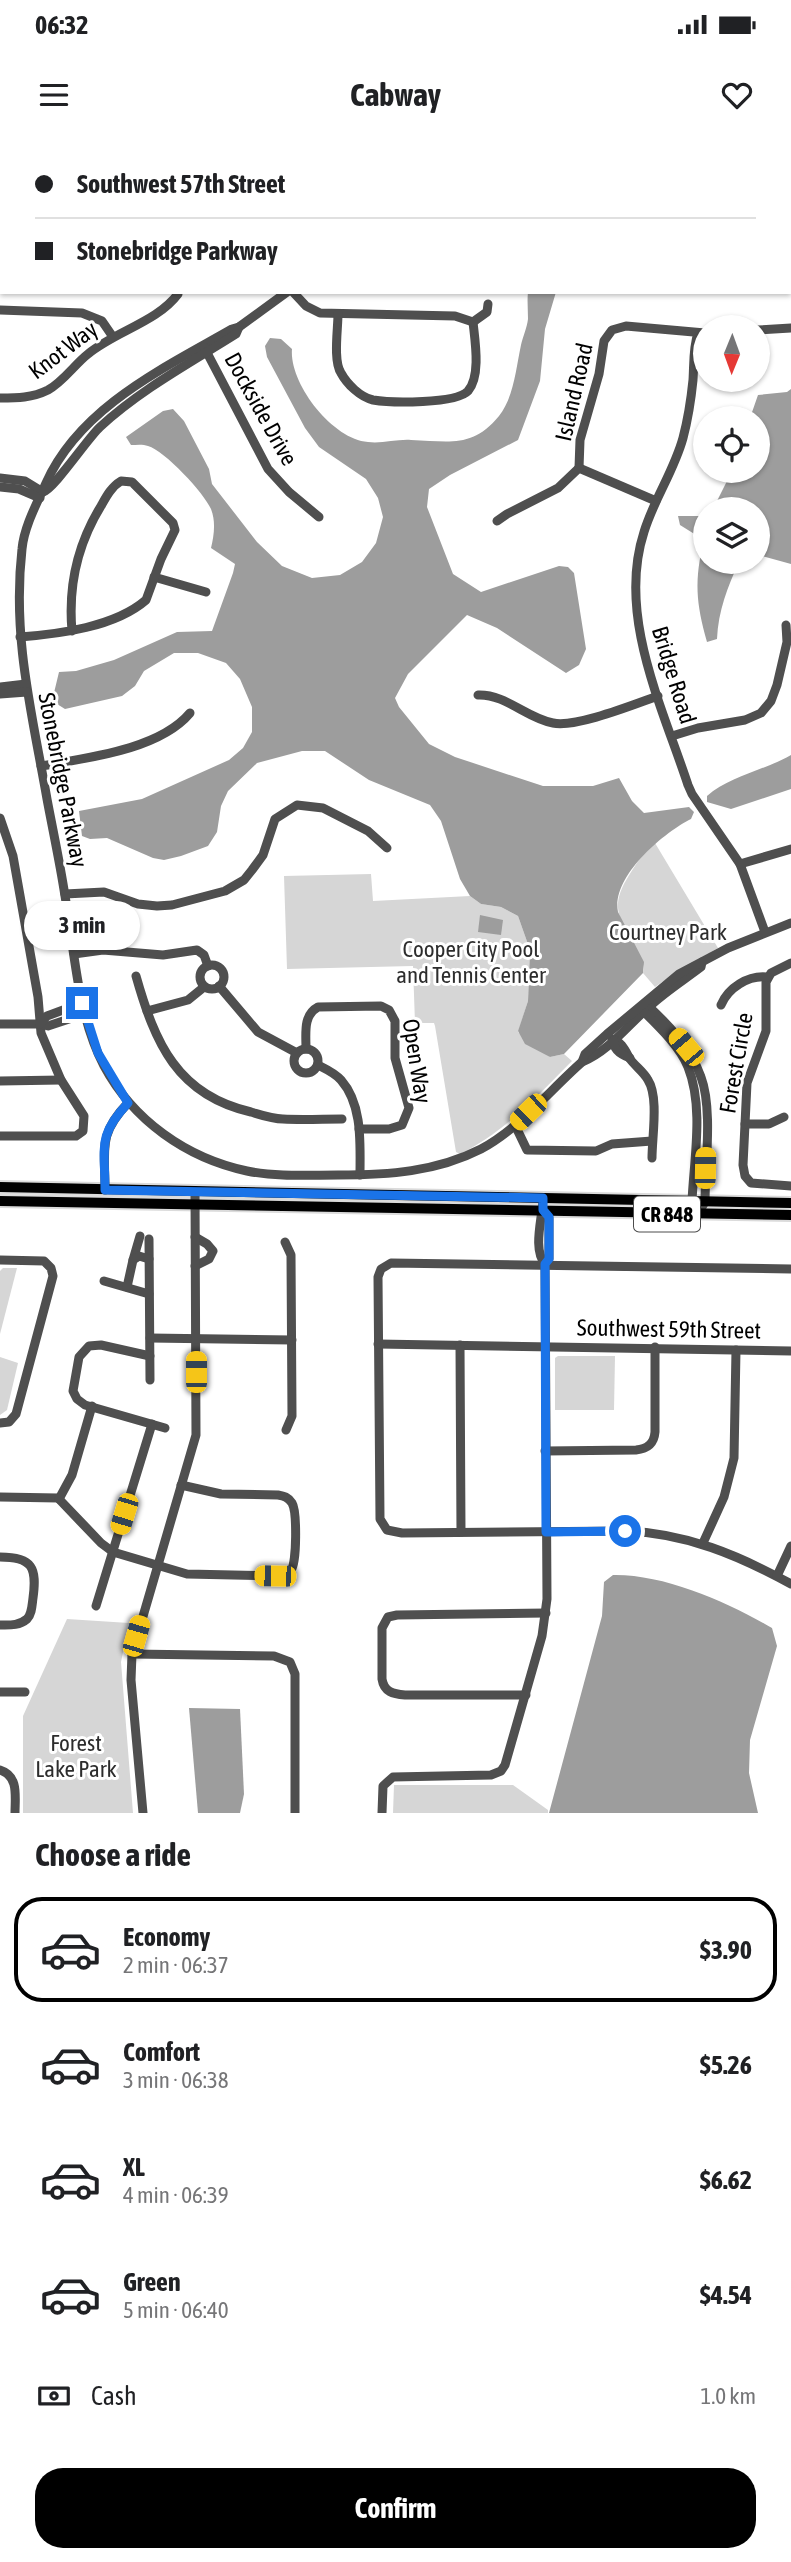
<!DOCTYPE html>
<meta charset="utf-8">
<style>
:root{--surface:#fff;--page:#f2f2f2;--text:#202124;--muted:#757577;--line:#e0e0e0;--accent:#000}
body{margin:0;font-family:"Asap Condensed",sans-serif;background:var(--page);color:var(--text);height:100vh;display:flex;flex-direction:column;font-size:26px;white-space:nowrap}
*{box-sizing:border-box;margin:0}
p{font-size:23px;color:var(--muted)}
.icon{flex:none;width:38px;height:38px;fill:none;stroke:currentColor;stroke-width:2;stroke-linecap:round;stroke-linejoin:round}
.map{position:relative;height:1673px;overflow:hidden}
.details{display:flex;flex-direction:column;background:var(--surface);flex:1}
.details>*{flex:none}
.top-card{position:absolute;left:0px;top:0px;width:791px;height:154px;box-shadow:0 2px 5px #0004;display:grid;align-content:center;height:154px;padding:0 35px;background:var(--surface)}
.needle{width:46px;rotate:181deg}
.tools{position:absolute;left:693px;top:175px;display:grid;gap:14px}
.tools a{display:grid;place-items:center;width:77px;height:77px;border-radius:50%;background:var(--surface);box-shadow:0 2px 5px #0004;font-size:35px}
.end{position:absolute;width:32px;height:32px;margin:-16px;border:9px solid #1a73e8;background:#fff;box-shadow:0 0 0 4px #fff}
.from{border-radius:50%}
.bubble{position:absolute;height:49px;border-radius:24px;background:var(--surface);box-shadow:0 2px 5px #0004;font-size:23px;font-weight:700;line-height:49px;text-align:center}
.car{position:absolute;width:21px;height:42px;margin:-21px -10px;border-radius:9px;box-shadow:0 0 5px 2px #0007;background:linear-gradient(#f5c518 24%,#345 0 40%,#f5c518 0 76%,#345 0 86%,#f5c518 0)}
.top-card b{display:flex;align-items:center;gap:24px;height:66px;font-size:26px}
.top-card b+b{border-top:2px solid var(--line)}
.top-card i{width:18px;height:18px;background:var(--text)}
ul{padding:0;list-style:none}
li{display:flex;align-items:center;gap:21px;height:105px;margin:0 14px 10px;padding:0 21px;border:4px solid transparent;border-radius:28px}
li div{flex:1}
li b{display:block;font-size:26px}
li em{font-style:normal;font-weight:700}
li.active{border-color:var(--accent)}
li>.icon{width:63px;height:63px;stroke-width:1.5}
h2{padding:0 35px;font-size:32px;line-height:84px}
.pay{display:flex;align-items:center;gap:18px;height:77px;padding:0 35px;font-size:26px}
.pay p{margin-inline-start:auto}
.button{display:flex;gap:14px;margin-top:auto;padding:14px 35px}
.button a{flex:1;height:80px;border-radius:28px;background:var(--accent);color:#fff;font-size:28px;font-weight:700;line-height:80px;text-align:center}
.status{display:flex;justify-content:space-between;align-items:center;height:49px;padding:0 35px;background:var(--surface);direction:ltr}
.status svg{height:19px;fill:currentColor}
header{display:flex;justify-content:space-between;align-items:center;height:91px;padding:0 35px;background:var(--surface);font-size:32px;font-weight:700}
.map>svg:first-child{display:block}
.green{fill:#d6d6d6}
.water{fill:#9d9d9d}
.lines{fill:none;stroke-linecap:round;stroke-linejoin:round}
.major-casing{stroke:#dbdbdb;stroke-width:14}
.minor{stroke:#4f4f4f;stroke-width:9}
.major{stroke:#000;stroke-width:10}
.route{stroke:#1a73e8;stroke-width:9}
.labels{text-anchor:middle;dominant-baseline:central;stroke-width:6;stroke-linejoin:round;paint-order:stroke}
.shield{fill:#fff;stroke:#4c4c4c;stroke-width:2}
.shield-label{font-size:21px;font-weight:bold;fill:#000}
.street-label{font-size:23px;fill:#000;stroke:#fff}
.park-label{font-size:23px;fill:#2d2d2d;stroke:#fff}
</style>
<div class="status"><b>06:32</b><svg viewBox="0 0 49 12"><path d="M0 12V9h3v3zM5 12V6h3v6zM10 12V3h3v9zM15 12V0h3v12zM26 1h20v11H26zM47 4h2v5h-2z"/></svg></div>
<header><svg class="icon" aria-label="menu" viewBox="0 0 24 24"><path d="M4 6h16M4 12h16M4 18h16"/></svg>Cabway<svg class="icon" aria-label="heart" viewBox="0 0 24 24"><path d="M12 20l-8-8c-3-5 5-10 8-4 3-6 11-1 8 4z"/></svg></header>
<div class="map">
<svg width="791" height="1673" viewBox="0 0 791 1673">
<rect width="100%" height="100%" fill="#fff"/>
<g class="green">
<path d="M655,703L718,808L678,831L655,847L643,833C645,826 643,824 640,817C627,783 605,774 628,737C635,725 644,712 655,703Z"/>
<path d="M371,734L373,761L470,756L481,764L501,767L518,776L530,810L528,861L518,892L550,917L564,914L572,921C537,956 505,992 460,1014L456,1012L435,886L434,883H415L413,826L287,829L284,736Z"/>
<path d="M3,1128H17L0,1194V1131Z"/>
<path d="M558,1216H615L614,1270H555V1218Z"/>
<path d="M0,1217L18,1223L7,1270L0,1275Z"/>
<path d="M67,1479L129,1483L121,1522L133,1673H23V1576Z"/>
<path d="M394,1645H513L548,1670V1673H393Z"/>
</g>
<g class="water">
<path d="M528,152H556L545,189L540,241L518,300L450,335L429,349L427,367L453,434L481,452L559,426L568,427L574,433L586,509L579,525L566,533L497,488L467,475L408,534L395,558L399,567L429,604L455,617L543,646H593L619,638L632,661L644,673L689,667L694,672L691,679C663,693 611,737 618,772L644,822L643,833L564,914L550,917L525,904L518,891L528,861L530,810L518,776L501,767L481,764L470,756L460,739L441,681L430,665L369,640L325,611H302L257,623L228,651L221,666L217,692L208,706L181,716L164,720L153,718L107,698L90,699L82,696L79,671L142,659L229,620L243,608L252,592V567L240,539L226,523L198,513H174L144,531L135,546L122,556L65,569L57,564L53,557L59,532L76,531L114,520L177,492L212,491L233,433L235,424L211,408C214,395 216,382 211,369C204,353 165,311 148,306C143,304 136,305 131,305L126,297L163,271L173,269L184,281L209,329L212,344L257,402L282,426L312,438L340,435L362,422L376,403L383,377L378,358L366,339L319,307L305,288L267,217L265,206L270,198L281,199L292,209C289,243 332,299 368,302C381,304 397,299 411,300C448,301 472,309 499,276C514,257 516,228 521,205C523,196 527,188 528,179C528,170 527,161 528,152Z"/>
<path d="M791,249V424L758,415V369H713L732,331H758V278H750L758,255L787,252Z"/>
<path d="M678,376H705V422H739C728,446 718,471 717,499L707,502C696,463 694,440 704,400L680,385Z"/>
<path d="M791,615V649L731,669L707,662V656C730,636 765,630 791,615Z"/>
<path d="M480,775L503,780L501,795L478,792Z"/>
<path d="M613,1435C664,1434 728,1462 772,1488L777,1506L750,1600L749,1633L758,1673H549L602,1476L604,1442Z"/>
<path d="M189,1568L240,1569L244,1654L240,1673H198Z"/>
</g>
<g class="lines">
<g class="major-casing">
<g id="major">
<path d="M0,1047L791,1063"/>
<path d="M0,1061L791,1075"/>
</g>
</g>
<g class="minor">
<path d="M215,0L219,2"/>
<path d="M234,0L237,2"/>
<path d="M603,0L604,2"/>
<path d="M380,2V0"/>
<path d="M388,2V0"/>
<path d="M444,2V0"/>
<path d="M529,2V0"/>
<path d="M789,10H791"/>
<path d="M287,152L239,187L232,189C164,228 80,267 46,343C37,363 24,387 22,409C12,497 32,573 47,659C53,691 60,723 65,756C75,813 77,874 104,926C133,980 186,1018 247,1031C276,1037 308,1035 338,1035C388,1035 436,1032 481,1009C520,988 550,950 582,922C609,911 628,885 649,867C665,852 684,840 701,827L702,822"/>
<path d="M293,152L306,166L320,173L455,176L473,182"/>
<path d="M0,170L82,173L102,181L113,197"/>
<path d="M338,174C338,189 333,221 341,233C347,244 360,257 373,260C391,263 456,264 468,251C481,236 475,201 473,182"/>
<path d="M473,182L487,172L488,164"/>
<path d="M758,190L791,188"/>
<path d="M698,193C693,208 694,224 693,240C691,260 688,279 683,298C674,331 654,359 644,392C617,475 662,566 688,645L692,654L740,724L765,792"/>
<path d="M204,207L268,329L289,352L319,377"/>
<path d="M0,258C17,258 32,258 48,250C63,242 75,224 88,214C116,191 157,182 178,154"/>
<path d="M579,328L580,300L599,234L604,201L612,190L626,186L705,193"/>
<path d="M579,328L656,361"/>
<path d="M0,338L25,341L43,352"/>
<path d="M0,347L19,349L40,358"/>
<path d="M43,352C54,349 87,299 100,287C140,250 190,223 236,194L239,187"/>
<path d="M497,381L507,374L558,348L579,328"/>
<path d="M154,437L206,452"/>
<path d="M20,497C59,494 115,487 146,460L161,419L175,390L173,383L132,342L121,341C111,347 106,357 101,366C77,405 68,446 72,491"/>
<path d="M0,547L26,544"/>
<path d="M0,554L27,552"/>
<path d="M478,555C506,554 526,578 553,583C576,588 635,564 658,556"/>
<path d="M672,596L698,588L745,580L761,573L771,561L777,545L787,502L786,485"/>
<path d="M41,626C86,618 159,610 190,573"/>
<path d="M0,678L13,716L38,857L41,893L61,940L84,976L83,991L76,996H0"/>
<path d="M740,724L791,709"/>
<path d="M65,754L104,752L138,764L157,766L172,765L225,751L244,740L252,730L263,715L275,679L297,665L323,668L368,691L387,708"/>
<path d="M74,814L103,810L163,815L197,810L204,815L208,826"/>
<path d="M791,823L771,833L766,842V891L747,943L743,1025L745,1036L751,1043L791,1046"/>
<circle cx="212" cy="837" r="12"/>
<path d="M136,836C155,903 177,955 251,972C261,975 272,979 283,979C302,980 323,979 342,979"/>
<path d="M219,846L258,892L297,913"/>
<path d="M645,863C668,884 691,908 701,937C713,969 705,1026 705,1062L702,1067"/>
<path d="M721,865C728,848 748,835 767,837"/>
<path d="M640,868C656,884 679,905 688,927C704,967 694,1019 692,1061L698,1074"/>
<path d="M147,871L188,860L204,847"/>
<path d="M0,884H40L48,886L84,874"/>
<path d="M40,884L47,876L82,863"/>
<path d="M612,899C622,902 625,910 630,919C635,926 644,932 648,940C659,957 652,997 652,1018"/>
<path d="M614,901C613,910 622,915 630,918"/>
<circle cx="306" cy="921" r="12"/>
<path d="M306,909C306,893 303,875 318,867L381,866L389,870L395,881V918L409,968L402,985L389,989H359"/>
<path d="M582,922L585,914L607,894L679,834L728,808L791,783"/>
<path d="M318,925C326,929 335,933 341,940C363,965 360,1004 360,1035"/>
<path d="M0,941L61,940"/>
<path d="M745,984H769L784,977"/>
<path d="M515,985L527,1010L596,1011L612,1004L652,1001"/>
<path d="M105,1050C105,1009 98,994 128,963"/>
<path d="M543,1058C543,1076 532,1109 545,1124"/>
<path d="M195,1097L207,1104L213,1111L209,1119L195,1126"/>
<path d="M149,1099L150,1240"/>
<path d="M285,1102L291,1115L292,1276L286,1290"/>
<path d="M0,1120L44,1121L51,1128L53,1136L16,1274L9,1282L0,1283"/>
<path d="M133,1120L140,1096"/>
<path d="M791,1129L391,1123L381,1129L378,1137L380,1379L387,1390L402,1393L625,1391C686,1393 738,1415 791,1444"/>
<path d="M104,1141L149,1154"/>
<path d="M127,1147L133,1120L139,1116L149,1119"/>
<path d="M150,1198L292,1200"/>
<path d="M378,1204L791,1211"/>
<path d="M460,1205L461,1392"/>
<path d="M150,1216L101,1205L89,1206L79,1217L73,1251L77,1259L85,1265L165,1288"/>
<path d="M545,1311L636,1310C647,1309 654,1304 655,1292V1207"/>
<path d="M0,1357L58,1358L101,1403L113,1412L187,1434L275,1436C281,1435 287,1435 291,1430C297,1423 297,1371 292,1363C288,1357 284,1356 278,1355L221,1354L181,1345"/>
<path d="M59,1359L72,1335L92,1266"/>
<path d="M703,1403L724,1357L734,1318L736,1210"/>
<path d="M0,1417C33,1417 37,1428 33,1458C32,1465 32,1474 27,1479C19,1486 9,1485 0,1485"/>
<path d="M777,1436L791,1406"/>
<path d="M96,1466L152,1284"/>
<path d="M132,1514L274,1516L290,1522L295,1534V1673"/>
<path d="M0,1552H25"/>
<path d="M526,1555H405C393,1554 384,1552 382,1539V1488L388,1477L397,1475L546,1473"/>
<path d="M0,1630C19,1636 15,1656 15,1673"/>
<path d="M143,1673L131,1540L132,1514L196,1295L195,1051"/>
<path d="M382,1673L383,1646L393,1637L491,1635L501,1631L505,1625L542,1496L547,1459L545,1124L549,1119V1078L543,1070"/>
</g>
<use href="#major" class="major"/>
</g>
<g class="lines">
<path class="route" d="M82,863L98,913L128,963C97,996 105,1007 105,1050L543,1058V1070L549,1077V1119L545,1124L546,1392L625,1391"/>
</g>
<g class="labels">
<rect class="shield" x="634" y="1056.5" width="66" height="35" rx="5"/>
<g class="shield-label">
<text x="667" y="1074">CR 848</text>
</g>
<g class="street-label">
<text transform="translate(63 210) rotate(-37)">Knot Way</text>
<text transform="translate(574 252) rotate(-77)">Island Road</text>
<text transform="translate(261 269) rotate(61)">Dockside Drive</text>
<text transform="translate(674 535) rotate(73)">Bridge Road</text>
<text transform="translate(63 640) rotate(79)">Stonebridge Parkway</text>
<text transform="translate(417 921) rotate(81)">Open Way</text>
<text transform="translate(736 923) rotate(-80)">Forest Circle</text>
<text transform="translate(669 1189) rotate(1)">Southwest 59th Street</text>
</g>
<g class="park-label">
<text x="668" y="792">Courtney Park</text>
<text x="471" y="809">Cooper City Pool<tspan x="471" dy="26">and Tennis Center</tspan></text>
<text x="76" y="1603">Forest<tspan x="76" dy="26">Lake Park</tspan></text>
</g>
</g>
</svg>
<div class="tools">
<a><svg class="needle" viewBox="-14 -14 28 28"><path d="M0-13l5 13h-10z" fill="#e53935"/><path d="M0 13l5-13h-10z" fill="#757577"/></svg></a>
<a><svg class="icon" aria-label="locate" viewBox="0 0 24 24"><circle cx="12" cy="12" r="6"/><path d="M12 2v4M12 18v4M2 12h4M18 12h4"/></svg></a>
<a><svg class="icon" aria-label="layers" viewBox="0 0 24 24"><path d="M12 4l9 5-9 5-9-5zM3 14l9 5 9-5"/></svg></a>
</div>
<i class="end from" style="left:625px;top:1391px"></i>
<i class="end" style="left:82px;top:863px"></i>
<div class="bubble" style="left:24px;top:761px;width:116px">3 min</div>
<i class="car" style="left:686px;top:907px;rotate:320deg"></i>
<i class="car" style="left:528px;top:972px;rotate:226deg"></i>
<i class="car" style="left:705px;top:1028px;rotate:1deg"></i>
<i class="car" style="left:196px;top:1232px;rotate:0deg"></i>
<i class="car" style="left:124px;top:1374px;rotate:197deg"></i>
<i class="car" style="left:275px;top:1436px;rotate:271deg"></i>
<i class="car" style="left:136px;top:1496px;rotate:16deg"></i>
<div class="top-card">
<b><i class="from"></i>Southwest 57th Street</b>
<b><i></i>Stonebridge Parkway</b>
</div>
</div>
<section class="details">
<h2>Choose a ride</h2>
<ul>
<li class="active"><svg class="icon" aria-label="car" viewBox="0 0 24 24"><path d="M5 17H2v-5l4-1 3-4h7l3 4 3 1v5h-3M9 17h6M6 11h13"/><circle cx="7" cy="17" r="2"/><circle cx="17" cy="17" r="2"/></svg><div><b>Economy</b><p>2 min · 06:37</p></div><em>$3.90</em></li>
<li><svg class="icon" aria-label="car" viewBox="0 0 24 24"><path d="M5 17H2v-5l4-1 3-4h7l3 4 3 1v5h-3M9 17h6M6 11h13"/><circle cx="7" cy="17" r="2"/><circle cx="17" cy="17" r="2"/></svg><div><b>Comfort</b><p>3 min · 06:38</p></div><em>$5.26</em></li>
<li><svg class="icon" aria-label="car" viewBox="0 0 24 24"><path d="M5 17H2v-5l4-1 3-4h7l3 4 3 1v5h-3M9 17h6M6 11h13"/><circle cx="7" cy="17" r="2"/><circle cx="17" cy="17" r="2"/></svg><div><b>XL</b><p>4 min · 06:39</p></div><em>$6.62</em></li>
<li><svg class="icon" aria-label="car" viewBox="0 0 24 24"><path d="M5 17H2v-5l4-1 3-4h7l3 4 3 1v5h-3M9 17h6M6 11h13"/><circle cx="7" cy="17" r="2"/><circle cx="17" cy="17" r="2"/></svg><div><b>Green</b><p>5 min · 06:40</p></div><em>$4.54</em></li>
</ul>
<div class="pay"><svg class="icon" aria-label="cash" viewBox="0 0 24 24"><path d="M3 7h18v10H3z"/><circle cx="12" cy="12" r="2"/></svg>Cash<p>1.0 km</p></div>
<div class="button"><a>Confirm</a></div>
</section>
